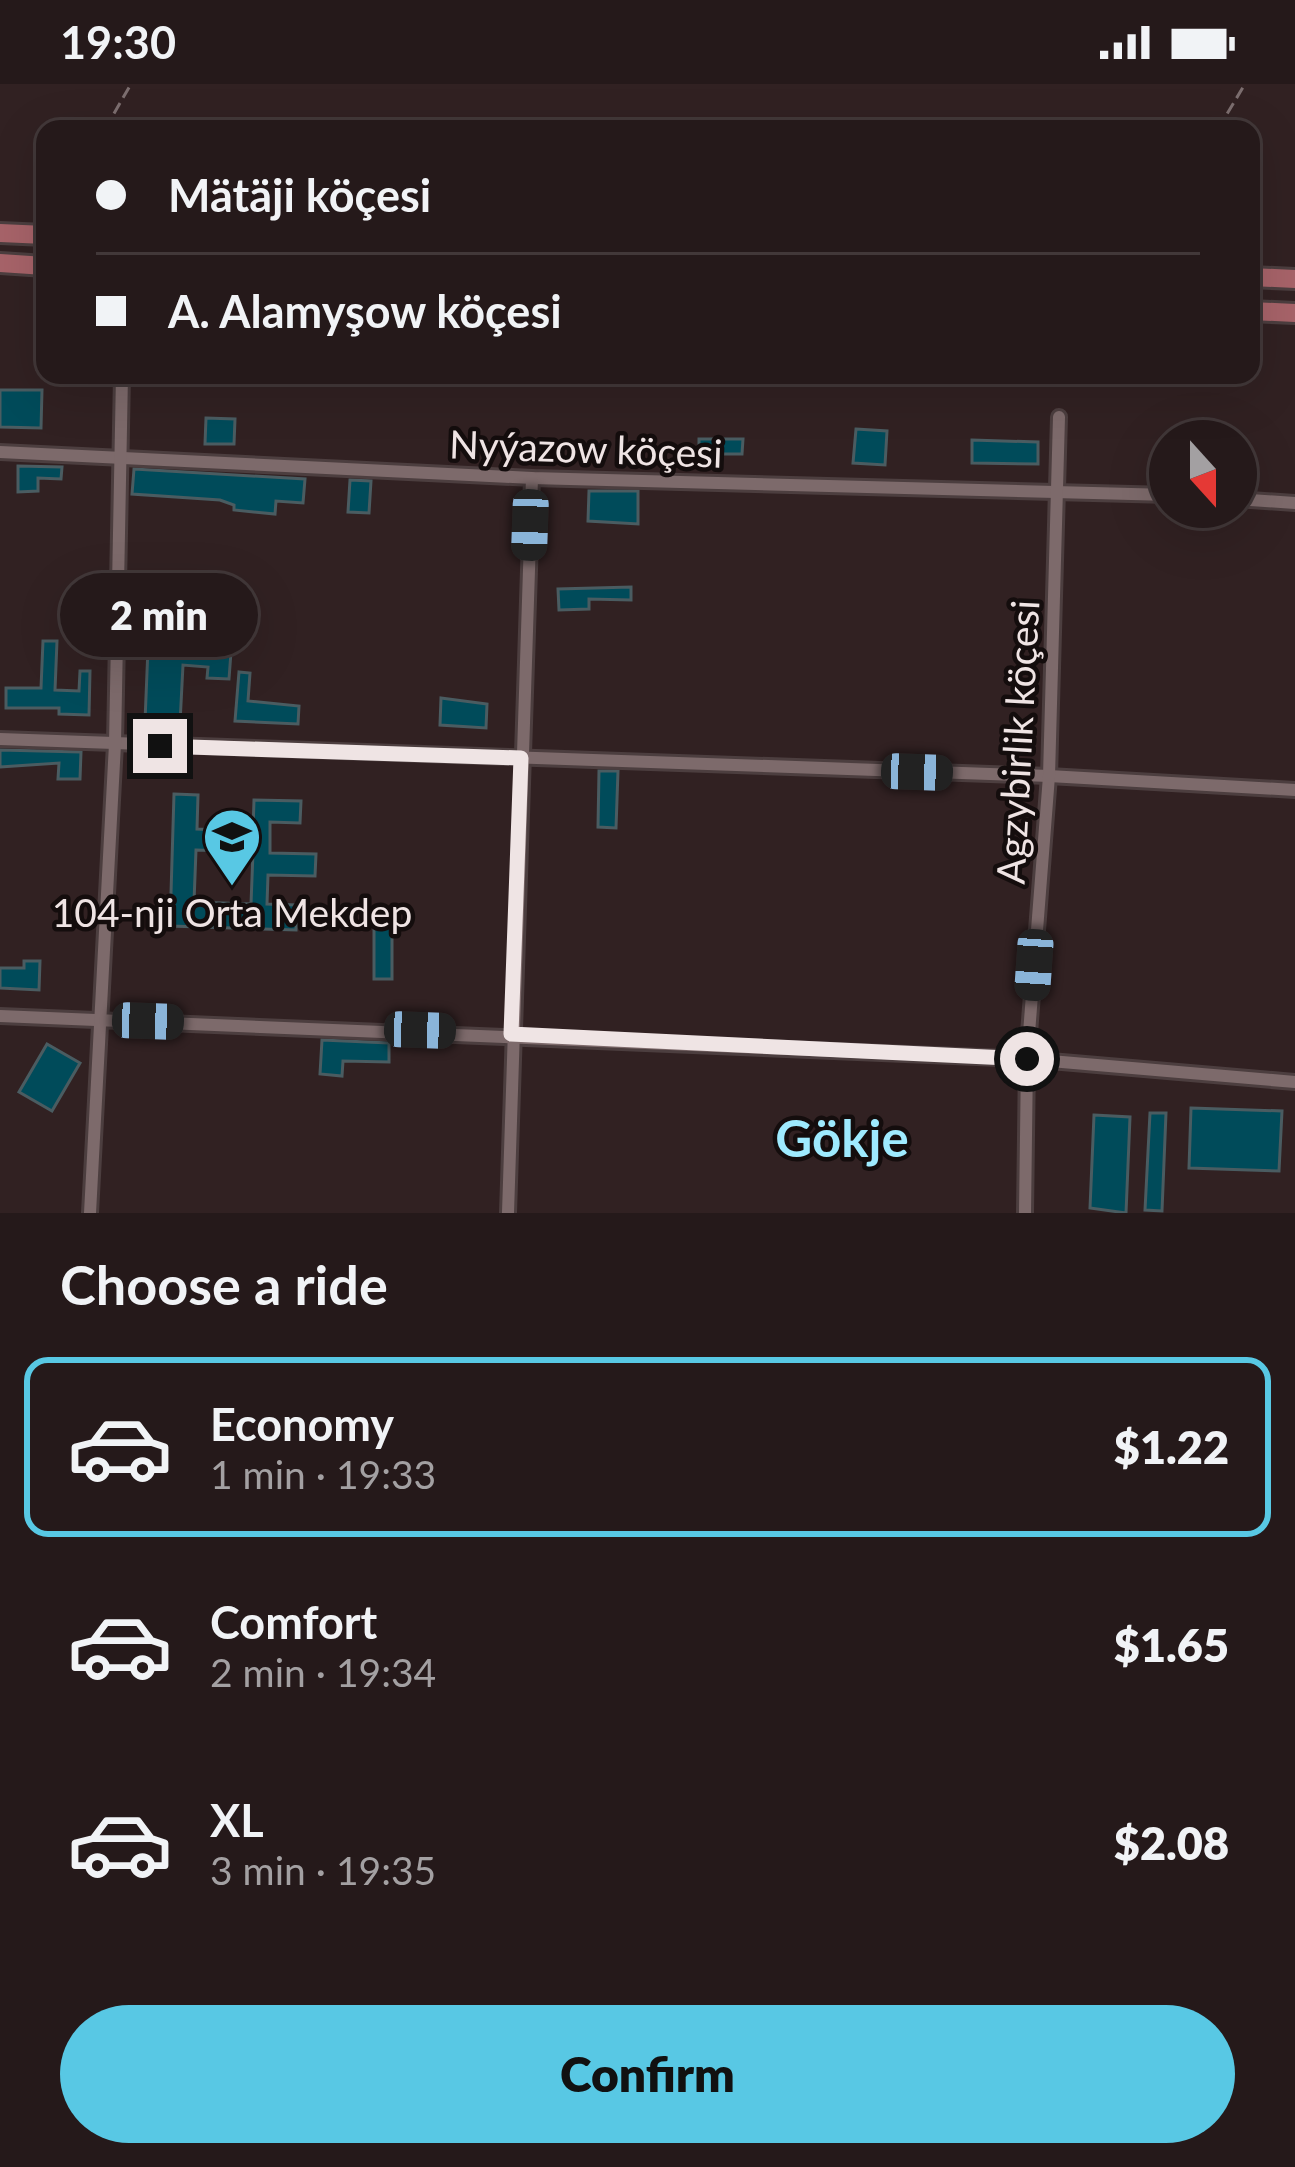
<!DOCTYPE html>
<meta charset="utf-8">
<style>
:root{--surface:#25191a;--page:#312627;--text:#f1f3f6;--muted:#a3a0a2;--line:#423839;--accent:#58c8e4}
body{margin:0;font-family:Lato,sans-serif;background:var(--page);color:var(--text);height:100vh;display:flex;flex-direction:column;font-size:45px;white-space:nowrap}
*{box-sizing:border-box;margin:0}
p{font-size:39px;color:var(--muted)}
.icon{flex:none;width:66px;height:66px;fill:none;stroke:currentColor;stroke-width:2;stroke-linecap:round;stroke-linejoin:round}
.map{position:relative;height:1129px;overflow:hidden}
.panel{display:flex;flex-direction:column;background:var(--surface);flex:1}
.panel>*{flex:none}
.banner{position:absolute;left:36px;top:36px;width:1224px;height:264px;border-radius:24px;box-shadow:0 12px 48px #0002,0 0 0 3px var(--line);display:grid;align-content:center;height:264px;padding:0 60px;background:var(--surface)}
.needle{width:78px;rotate:159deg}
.controls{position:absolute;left:1149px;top:336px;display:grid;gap:24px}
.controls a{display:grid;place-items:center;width:108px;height:108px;border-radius:50%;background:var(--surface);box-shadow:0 12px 48px #0002,0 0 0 3px var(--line);font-size:60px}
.end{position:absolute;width:54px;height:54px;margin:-27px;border:15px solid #efe4e4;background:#111;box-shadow:0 0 0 6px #111}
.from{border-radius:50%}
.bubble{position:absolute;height:84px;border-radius:42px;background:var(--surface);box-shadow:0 12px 48px #0002,0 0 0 3px var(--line);font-size:39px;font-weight:800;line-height:84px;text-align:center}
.car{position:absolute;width:36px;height:72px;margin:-36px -18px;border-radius:15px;box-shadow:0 0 9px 3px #0007;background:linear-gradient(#222 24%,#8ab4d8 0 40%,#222 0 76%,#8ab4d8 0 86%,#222 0)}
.banner b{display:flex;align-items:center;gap:42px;height:114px;font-size:45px}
.banner b+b{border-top:3px solid var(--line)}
.banner i{width:30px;height:30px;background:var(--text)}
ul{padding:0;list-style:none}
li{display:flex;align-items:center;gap:36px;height:180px;margin:0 24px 18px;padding:0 36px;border:6px solid transparent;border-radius:24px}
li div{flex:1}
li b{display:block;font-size:45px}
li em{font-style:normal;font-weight:800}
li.active{border-color:var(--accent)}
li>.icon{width:108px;height:108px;stroke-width:1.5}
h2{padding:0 60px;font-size:54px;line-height:144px}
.primary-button{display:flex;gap:24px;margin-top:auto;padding:24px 60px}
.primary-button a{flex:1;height:138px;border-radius:72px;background:var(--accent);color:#111;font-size:48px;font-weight:800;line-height:138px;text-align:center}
.status{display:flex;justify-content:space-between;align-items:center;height:84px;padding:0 60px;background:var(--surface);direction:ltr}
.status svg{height:33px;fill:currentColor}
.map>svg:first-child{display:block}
.building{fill:#004b5a;stroke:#4a5c61;stroke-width:3;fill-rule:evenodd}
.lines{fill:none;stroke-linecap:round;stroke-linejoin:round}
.street-casing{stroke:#4c3e3f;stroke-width:18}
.primary-casing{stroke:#4c3e3f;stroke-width:24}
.path{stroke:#7c6e6f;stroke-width:3;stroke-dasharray:12 6;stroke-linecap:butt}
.street{stroke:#7d6a6b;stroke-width:12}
.primary{stroke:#a76369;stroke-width:18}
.route{stroke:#efe4e4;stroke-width:15}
.labels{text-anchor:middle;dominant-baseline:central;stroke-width:9;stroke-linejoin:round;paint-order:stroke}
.street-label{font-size:39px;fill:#efe4e4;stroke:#140d0d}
.poi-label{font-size:39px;fill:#efe4e4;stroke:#140d0d}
.district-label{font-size:51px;font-weight:bold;fill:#9eeafe;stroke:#140d0d}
</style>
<div class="status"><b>19:30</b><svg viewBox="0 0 49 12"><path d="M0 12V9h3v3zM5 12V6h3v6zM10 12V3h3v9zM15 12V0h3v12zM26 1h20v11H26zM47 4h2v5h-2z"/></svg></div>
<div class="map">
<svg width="1295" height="1129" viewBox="0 0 1295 1129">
<rect width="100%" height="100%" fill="#312122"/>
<g class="building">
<path d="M0,306H42L41,344L0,343Z"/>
<path d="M206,334L235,335L234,360H205Z"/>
<path d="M856,345L887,347L885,381L853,379Z"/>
<path d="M699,355H743L742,370H699Z"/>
<path d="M972,356L1038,358V380L972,379Z"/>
<path d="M18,382L62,383L61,395L38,394V407L18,408Z"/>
<path d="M134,385L305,395L303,419L276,417L275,430L234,426V421L220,416L132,410Z"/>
<path d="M350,396L371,397L369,429L348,428Z"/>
<path d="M589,407H638V440L588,437Z"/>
<path d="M631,503V516L589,515V525L559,526L558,505Z"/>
<path d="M43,557H57L55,606L79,607L80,587H90L89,631L59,630V624H6V604H41Z"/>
<path d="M148,564L231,568L229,595L207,594L208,583L183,581L180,639L145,637Z"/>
<path d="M239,588L250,589L248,617L299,622L298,640L235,637Z"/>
<path d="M441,614L487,620L486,644L440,641Z"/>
<path d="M0,666L81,668L80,695H58L59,679L0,683Z"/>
<path d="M599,687H618L616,744L598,743Z"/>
<path d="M174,710L198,711L197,745L253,747L254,716L301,717L300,739L270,738V769L316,770L315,792L268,791L267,820L296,821V846L170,842ZM196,766L253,768L251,820L194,818Z"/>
<rect x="374" y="834" width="18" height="61"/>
<path d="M24,877H40L39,906L0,904V884H24Z"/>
<path d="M322,956L389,959V978L343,977L342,992L320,990Z"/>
<path d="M47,960L80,979L52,1027L19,1008Z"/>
<path d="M1191,1024L1282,1027L1279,1087L1189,1084Z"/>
<path d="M1150,1029H1166L1162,1127L1145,1126Z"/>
<path d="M1094,1031L1130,1033L1126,1129L1090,1124Z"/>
</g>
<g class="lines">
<g class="street-casing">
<g id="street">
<path d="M0,368L532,394L1170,411"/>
<path d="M1236,415L1295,419"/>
<path d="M0,655L1049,692L1295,706"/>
<path d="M0,932L1027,975L1295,998"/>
<path d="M90,1129L115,660L122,291"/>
<path d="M508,1129L532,394"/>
<path d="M1025,1129L1027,975L1049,692L1059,333"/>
</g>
</g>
<g class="primary-casing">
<g id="primary">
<path d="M0,149L45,151"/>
<path d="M0,179L45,182"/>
<path d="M1251,193L1295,195"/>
<path d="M1251,227L1295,229"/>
</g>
</g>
<g class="path">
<path d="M105,45L131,0"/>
<path d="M1218,45L1245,0"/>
</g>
<use href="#street" class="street"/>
<use href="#primary" class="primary"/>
</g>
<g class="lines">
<path class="route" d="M160,662L521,674L511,950L1027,975"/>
</g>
<defs>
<g id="school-pin" transform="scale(3)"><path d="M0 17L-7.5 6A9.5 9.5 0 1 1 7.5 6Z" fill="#58c8e4" stroke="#140d0d"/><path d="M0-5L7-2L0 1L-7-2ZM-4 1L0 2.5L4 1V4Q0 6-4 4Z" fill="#111"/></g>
</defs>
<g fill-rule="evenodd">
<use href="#school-pin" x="232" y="753"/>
</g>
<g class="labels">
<g class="street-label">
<text transform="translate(586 364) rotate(2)">Nyýazow köçesi</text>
<text transform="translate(1017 658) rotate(-87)">Agzybirlik köçesi</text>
</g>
<g class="poi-label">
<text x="232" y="828">104-nji Orta Mekdep</text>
</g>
<g class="district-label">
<text x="842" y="1053">Gökje</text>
</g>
</g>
</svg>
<div class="controls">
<a><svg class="needle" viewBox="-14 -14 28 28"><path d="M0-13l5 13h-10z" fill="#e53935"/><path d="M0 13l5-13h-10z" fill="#a3a0a2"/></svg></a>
</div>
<i class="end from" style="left:1027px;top:975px"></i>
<i class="end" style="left:160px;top:662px"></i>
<div class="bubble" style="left:60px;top:489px;width:198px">2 min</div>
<i class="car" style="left:530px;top:441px;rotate:182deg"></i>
<i class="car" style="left:917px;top:688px;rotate:92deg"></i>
<i class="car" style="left:1034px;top:881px;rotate:184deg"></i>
<i class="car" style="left:148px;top:937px;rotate:92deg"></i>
<i class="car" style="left:420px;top:946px;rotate:92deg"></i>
<div class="banner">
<b><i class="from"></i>Mätäji köçesi</b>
<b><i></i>A. Alamyşow köçesi</b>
</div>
</div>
<section class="panel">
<h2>Choose a ride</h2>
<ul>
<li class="active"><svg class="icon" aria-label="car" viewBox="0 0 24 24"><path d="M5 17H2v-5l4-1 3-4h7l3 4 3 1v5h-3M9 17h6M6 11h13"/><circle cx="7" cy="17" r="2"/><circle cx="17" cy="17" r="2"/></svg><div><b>Economy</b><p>1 min · 19:33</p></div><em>$1.22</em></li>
<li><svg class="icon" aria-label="car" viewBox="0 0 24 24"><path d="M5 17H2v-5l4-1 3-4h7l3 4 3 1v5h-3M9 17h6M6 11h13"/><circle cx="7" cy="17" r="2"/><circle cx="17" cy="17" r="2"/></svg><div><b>Comfort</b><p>2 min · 19:34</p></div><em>$1.65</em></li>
<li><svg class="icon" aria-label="car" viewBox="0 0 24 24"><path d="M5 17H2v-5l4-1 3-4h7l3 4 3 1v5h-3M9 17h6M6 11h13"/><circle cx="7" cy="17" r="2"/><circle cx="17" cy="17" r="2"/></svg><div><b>XL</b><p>3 min · 19:35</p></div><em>$2.08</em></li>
</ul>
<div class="primary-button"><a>Confirm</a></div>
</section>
